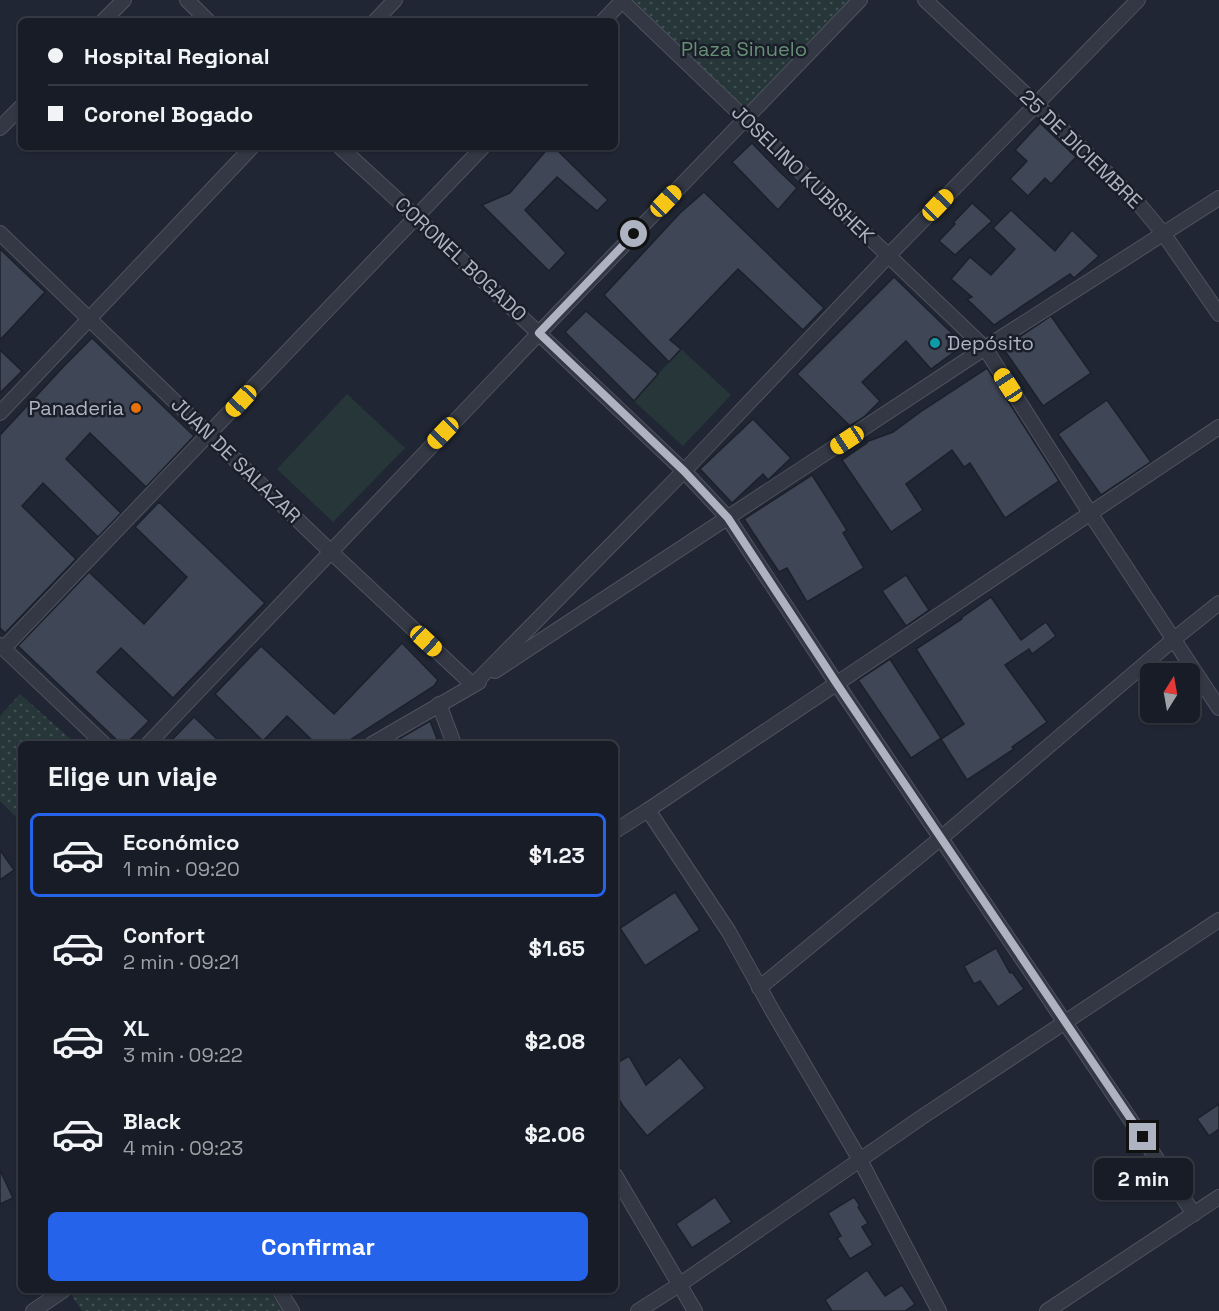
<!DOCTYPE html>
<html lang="es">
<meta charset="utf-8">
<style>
:root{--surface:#181c26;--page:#21252e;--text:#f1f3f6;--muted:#9fa1a7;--line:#363a43;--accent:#2563eb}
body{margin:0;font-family:"Space Grotesk",sans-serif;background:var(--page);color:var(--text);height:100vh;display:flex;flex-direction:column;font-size:22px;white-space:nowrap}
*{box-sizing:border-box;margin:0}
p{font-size:20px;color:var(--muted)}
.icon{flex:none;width:33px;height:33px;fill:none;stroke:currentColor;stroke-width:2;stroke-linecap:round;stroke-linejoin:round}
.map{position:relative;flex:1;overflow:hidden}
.drawer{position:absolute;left:18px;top:741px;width:600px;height:552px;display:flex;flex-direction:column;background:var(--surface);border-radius:9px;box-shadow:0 2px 4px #0004,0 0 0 2px var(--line)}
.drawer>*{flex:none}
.hud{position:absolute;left:18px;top:18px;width:600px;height:132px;border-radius:9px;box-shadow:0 2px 4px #0004,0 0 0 2px var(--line);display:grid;align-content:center;height:132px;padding:0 30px;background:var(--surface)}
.needle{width:39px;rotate:11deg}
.tools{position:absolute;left:1140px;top:663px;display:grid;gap:12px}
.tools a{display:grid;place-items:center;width:60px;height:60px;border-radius:9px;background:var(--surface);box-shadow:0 2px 4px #0004,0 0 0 2px var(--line);font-size:30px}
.end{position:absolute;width:27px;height:27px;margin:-14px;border:8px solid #adb3c1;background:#111;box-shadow:0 0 0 3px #111}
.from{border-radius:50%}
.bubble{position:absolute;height:42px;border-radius:9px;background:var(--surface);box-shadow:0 2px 4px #0004,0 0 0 2px var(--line);font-size:20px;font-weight:700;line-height:42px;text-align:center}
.car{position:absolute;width:18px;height:36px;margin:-18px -9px;border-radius:8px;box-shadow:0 0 4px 2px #0007;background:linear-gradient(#f5c518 24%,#345 0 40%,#f5c518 0 76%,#345 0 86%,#f5c518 0)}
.hud b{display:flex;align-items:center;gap:21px;height:57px;font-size:22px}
.hud b+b{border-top:2px solid var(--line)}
.hud i{width:15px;height:15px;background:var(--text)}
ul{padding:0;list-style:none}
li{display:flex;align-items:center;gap:18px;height:84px;margin:0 12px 9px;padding:0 18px;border:3px solid transparent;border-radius:9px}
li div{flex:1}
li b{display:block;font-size:22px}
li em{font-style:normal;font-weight:700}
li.on{border-color:var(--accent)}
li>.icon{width:54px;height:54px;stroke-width:1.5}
h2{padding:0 30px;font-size:27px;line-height:72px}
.primary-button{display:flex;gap:12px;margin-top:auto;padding:12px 30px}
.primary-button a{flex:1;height:69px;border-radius:9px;background:var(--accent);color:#fff;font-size:24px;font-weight:700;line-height:69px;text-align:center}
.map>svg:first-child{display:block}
.grass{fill:url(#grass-dots)}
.garden{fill:#263639}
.building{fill:#3f4656;stroke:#1b202b;stroke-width:1.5}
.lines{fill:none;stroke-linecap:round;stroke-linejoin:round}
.street-casing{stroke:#4e535f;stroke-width:16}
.street{stroke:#333844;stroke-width:14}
.route{stroke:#adb3c1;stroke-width:8}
.culture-dot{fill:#0f9aa8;stroke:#191e29;stroke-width:2}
.food-dot{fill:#e8710a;stroke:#191e29;stroke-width:2}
.labels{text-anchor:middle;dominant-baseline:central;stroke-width:5;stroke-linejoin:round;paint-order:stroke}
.park-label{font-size:20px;fill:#678f75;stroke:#191e29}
.street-label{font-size:20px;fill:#adb3c1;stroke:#191e29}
.poi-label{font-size:20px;fill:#adb3c1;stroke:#191e29;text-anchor:start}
</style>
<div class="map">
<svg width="1219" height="1311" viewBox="0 0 1219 1311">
<defs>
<pattern id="grass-dots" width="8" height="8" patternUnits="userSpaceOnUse" patternTransform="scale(1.5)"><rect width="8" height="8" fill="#263639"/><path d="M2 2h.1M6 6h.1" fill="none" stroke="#435154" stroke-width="1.8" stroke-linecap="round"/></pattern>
</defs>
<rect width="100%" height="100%" fill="#202633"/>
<g class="grass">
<path d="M621,0H860L745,119Z"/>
<path d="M20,694L76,744H21V822L0,801V716Z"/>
<path d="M77,1290H268L282,1311H82L71,1294Z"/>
</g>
<g class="garden">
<path d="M681,349L731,395L683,446L634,401Z"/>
<path d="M347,394L405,448L333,522L277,469Z"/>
</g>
<g class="building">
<path d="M1040,123L1076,157L1051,184L1045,178L1028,196L1010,179L1027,161L1015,150Z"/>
<path d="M752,143L780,172L797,188L778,210L732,162Z"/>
<path d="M549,147H554L608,200L597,211L557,177L525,210L566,253L549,271L482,205L510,193Z"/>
<path d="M704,192L824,308L803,330L738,269L670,340L681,349L669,362L604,295L680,213Z"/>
<path d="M972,203L992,221L955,255L939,241L955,224L953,223Z"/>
<path d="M1011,210L1055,251L1072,230L1099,256L1074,278L1070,274L994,325L967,299L972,297L951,279L970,257L991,275L1015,249L993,228Z"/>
<path d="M0,249L45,292L0,340Z"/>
<path d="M894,277L964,345L931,369L906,341L862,382L880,401L864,417L850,426L797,374Z"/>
<path d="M586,311L658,374L634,401L565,332Z"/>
<path d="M1051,316L1091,373L1043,406L1003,348Z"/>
<path d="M92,338L194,436L146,487L90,433L66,459L121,513L98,537L43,483L22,506L76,559L5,633L0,628V435L65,365Z"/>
<path d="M0,350L22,371L0,393Z"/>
<path d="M987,368L1059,481L1005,518L970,463L964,467L952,450L906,484L923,510L891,532L842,460L867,443L866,442L893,432L923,410Z"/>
<path d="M1107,400L1151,462L1101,495L1058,434Z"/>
<path d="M753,419L791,458L768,480L763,474L732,503L700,469Z"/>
<path d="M812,475L847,530L843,533L864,568L807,602L787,568L779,572L744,519Z"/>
<path d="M159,502L265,603L173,698L121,648L97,672L149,721L126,744H121L18,646L89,572L144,624L187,577L135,527Z"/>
<path d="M906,575L929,610L906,626L882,591Z"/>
<path d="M991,597L1021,640L1046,622L1056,636L1032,654L1029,649L1005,665L1047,722L1012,747L1014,749L967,780L941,739L964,724L916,649L962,619L961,618Z"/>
<path d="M402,643L438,680L434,686L344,744H316L287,716L263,741L215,694L261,646L334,714Z"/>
<path d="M890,659L941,738L911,758L858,680Z"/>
<path d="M194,717L222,744H168Z"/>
<path d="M430,721L439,744H390Z"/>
<path d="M0,850L14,870L0,880Z"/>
<path d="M675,892L700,930L645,966L620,928Z"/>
<path d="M996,948L1010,973L1012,972L1024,989L998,1007L980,981L974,984L964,966Z"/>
<path d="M629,1056L646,1085L680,1057L705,1088L647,1136L623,1106L615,1093V1064Z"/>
<path d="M1219,1104V1129L1209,1136L1197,1119Z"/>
<path d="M0,1170L13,1198L0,1204Z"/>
<path d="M715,1197L732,1222L692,1248L676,1224Z"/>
<path d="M854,1197L860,1206L858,1207L868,1223L862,1227L873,1245L850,1259L837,1238L841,1236L828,1213Z"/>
<path d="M867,1270L885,1296L902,1285L915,1304L905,1311H832L825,1300Z"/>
</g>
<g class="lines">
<g class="street-casing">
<g id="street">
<path d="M187,0L208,21"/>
<path d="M621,0L985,348L1090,513L1219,708"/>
<path d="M925,0L1036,104L1138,203L1163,233L1219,314"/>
<path d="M103,21L124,0"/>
<path d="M375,21L395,0"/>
<path d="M603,21L622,1"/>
<path d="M0,128L21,107"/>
<path d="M340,147L416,217L684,471L728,518L837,684L1194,1214"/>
<path d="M0,233L330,551L473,685L684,471L888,256L1138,0"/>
<path d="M0,413L252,147"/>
<path d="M0,645L104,744"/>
<path d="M4,648L483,147"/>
<path d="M495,671L985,348L1219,198"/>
<path d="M439,704L454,744"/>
<path d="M148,744L539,333L860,0"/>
<path d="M372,744L479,682"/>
<path d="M648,810L729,932L772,1010L860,1160L939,1311"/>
<path d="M615,831L648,810L1219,427"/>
<path d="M759,988L941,838L1174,639L1219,603"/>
<path d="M615,1175L695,1311"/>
<path d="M279,1290L292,1311"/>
<path d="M33,1311L64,1290"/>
<path d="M638,1311L679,1285L922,1117L1219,920"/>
<path d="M1047,1311L1219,1197"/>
</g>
</g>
<use href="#street" class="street"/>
</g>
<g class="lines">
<path class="route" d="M634,234L539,333L684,471L728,518L837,684L1143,1137"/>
</g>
<circle class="culture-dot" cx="935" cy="343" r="6"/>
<circle class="food-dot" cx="136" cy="408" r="6"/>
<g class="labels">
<g class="park-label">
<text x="744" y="49">Plaza Sinuelo</text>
</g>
<g class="street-label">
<text transform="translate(1081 149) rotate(44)">25 DE DICIEMBRE</text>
<text transform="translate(803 174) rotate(44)">JOSELINO KUBISHEK</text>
<text transform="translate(461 259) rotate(43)">CORONEL BOGADO</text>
<text transform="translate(236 460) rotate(44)">JUAN DE SALAZAR</text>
</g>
<g class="poi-label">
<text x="947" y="343">Depósito</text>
<text x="124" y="408" text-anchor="end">Panaderia</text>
</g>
</g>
</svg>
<div class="tools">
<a><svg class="needle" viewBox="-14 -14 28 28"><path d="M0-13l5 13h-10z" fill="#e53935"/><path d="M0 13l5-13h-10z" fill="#9fa1a7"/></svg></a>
</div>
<i class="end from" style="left:634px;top:234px"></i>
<i class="end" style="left:1143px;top:1137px"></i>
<div class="bubble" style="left:1094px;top:1158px;width:99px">2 min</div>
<i class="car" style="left:666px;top:201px;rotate:44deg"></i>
<i class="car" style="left:938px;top:205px;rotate:44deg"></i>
<i class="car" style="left:1008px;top:385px;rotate:327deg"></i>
<i class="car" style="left:241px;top:401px;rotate:223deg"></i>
<i class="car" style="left:443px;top:433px;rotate:224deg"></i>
<i class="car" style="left:847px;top:440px;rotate:237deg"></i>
<i class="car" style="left:426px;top:641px;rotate:133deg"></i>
<div class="hud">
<b><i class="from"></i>Hospital Regional</b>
<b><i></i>Coronel Bogado</b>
</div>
<section class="drawer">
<h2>Elige un viaje</h2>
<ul>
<li class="on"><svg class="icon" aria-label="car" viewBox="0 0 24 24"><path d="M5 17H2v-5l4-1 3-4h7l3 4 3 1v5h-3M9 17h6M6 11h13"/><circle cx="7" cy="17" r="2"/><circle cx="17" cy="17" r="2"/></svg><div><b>Económico</b><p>1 min · 09:20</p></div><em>$1.23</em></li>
<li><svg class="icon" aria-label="car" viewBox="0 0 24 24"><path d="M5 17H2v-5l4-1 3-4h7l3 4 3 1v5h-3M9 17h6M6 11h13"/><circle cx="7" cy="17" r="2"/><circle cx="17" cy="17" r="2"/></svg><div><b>Confort</b><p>2 min · 09:21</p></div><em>$1.65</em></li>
<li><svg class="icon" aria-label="car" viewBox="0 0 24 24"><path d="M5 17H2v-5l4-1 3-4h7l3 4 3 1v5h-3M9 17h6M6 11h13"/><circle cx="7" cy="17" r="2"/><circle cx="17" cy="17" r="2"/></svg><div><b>XL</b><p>3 min · 09:22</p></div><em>$2.08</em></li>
<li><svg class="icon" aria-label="car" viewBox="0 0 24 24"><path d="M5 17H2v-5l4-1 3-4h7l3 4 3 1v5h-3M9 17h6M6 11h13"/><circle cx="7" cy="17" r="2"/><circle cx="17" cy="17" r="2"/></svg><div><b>Black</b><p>4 min · 09:23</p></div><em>$2.06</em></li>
</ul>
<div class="primary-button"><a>Confirmar</a></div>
</section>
</div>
